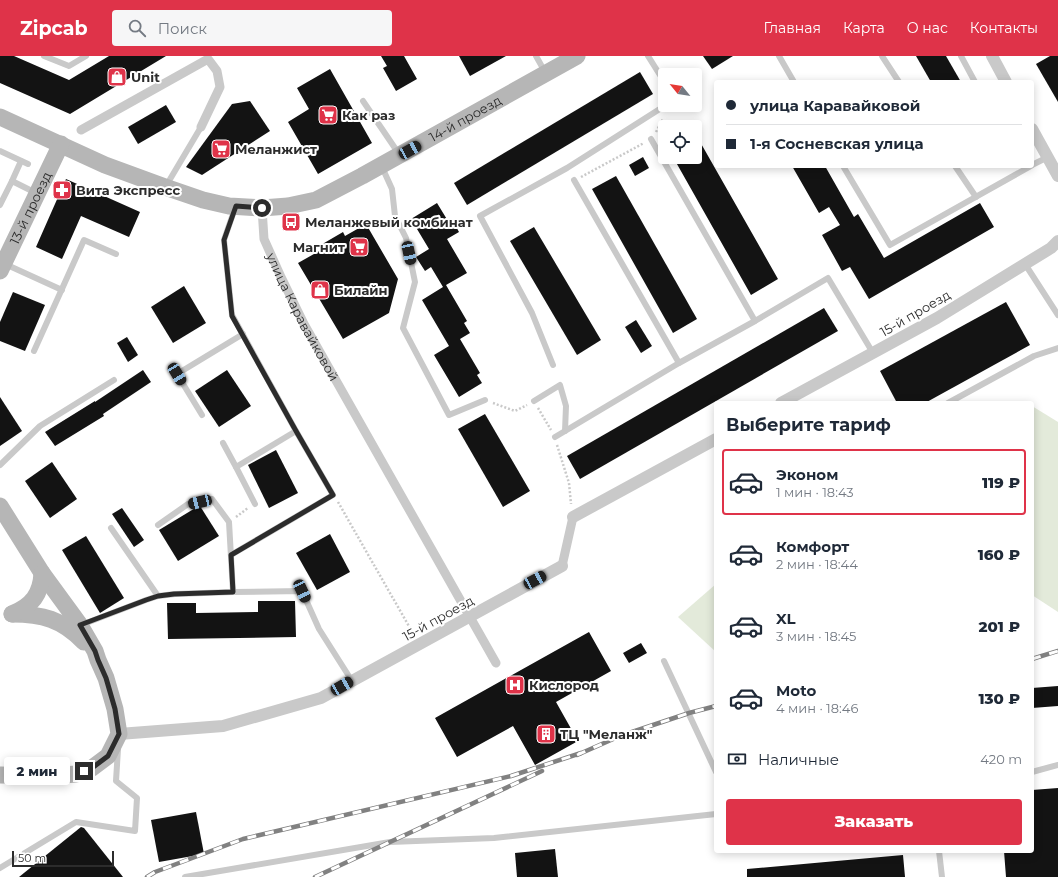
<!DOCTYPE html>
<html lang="ru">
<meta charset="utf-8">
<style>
:root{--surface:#fff;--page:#f6f6f7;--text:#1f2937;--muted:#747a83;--line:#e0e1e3;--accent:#df3349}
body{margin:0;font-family:Montserrat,sans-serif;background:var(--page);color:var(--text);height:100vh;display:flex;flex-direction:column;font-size:15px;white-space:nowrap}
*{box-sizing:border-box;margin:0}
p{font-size:13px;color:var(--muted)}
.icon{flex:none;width:22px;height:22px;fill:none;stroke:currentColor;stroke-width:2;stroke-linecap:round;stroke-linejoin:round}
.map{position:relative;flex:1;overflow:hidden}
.panel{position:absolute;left:714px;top:345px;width:320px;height:452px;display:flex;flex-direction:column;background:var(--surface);border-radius:4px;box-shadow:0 2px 10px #0003}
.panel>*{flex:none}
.hud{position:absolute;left:714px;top:24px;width:320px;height:88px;border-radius:4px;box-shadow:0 2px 10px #0003;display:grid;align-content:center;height:88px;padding:0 12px;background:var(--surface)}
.needle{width:26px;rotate:300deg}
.controls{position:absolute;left:658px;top:12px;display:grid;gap:8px}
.controls a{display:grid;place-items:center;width:44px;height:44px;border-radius:4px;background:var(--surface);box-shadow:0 2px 10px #0003;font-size:20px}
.scale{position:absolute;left:12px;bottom:10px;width:102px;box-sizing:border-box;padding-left:4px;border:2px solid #2c2c2c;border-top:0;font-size:11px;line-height:14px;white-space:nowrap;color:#2c2c2c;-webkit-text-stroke:3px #fff;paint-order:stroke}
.end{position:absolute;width:18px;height:18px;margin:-9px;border:5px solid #2c2c2c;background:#fff;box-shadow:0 0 0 2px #fff}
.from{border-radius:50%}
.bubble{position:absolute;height:28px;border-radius:4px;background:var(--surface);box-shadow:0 2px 10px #0003;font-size:13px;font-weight:800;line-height:28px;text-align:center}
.car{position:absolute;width:12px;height:24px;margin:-12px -6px;border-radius:5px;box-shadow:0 0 3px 1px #0007;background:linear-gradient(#222 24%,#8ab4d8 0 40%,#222 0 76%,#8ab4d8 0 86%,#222 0)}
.hud b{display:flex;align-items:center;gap:14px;height:38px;font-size:15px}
.hud b+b{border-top:1px solid var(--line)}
.hud i{width:10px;height:10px;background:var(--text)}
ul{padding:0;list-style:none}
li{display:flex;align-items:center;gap:12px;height:66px;margin:0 8px 6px;padding:0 4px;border:2px solid transparent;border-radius:4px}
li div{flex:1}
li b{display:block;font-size:15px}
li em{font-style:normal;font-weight:800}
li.on{border-color:var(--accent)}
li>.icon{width:36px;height:36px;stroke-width:1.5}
h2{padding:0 12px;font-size:18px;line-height:48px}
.pay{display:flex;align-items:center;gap:10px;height:44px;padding:0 12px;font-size:15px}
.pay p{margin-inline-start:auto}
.cta{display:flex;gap:8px;margin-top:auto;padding:8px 12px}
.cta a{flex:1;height:46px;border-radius:4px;background:var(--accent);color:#fff;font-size:16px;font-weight:800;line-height:46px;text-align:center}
header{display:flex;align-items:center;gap:24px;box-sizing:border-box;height:56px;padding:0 20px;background:var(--accent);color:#fff}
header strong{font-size:19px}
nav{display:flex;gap:22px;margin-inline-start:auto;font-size:14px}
.search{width:280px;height:36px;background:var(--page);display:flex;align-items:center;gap:10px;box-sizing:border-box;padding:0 14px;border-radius:4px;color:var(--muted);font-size:15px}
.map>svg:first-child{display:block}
.green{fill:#e3eada}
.building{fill:#131313}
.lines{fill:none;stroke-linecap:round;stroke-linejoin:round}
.path{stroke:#c9c9c9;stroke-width:2.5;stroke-dasharray:2 2;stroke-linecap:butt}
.service{stroke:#c9c9c9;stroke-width:6}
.pedestrian{stroke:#c9c9c9;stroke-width:9}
.minor{stroke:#c9c9c9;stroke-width:12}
.secondary{stroke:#b6b6b6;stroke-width:17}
.rail-casing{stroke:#818181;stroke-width:4.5}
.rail{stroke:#fff;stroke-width:3;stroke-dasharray:9;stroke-linecap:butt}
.route{stroke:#2c2c2c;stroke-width:5}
.labels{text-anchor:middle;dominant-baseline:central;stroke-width:4;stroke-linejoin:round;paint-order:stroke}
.poi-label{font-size:13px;font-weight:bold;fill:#2c2c2c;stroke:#fff;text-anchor:start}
.street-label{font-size:13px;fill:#2c2c2c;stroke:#fff}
</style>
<header>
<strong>Zipcab</strong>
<div class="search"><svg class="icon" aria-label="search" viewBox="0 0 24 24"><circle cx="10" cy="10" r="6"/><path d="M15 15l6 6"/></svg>Поиск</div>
<nav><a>Главная</a><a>Карта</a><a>О нас</a><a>Контакты</a></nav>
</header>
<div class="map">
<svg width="1058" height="821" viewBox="0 0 1058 821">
<rect width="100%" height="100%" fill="#fff"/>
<g class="green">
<path d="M1032,350L1058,366V556L1032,539Z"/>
<path d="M716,528V596L678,561Z"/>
</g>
<g class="building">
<path d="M0,0H14L69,24L109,0H166L70,58L0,27Z"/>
<path d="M381,0H404L417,23L396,35L383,12L387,10Z"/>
<path d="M459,0H506L470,20Z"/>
<path d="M703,0H733L712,13Z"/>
<path d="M916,0H946L961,26H931Z"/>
<path d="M1050,0H1058V46L1036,8Z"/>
<path d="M330,13L372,87L318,118L288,66L309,53L297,32Z"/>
<path d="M640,16L653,38L467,149L454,127Z"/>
<path d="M250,45L270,75L202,119L186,111L232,48Z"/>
<path d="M166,49L176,66L138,88L128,71Z"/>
<path d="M695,77L778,223L751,239L673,101H695Z"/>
<path d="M643,101L649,112L635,120L629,109Z"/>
<path d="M792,110H825L854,161L858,158L884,202L980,147L994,171L869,243L850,211L842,215L822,179L840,169L829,151L819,157Z"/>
<path d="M616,120L697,263L673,277L592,133Z"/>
<path d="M66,123L140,156L129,181L81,160L62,203L36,191Z"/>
<path d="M437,147L448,165L452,163L459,176L447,183L467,217L446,229L467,265L464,267L470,277L460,283L480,317L477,319L482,327L459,341L434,299L449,290L422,244L443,231L431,211L425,215L416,201L429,193L411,163Z"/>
<path d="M366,168L398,223L389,257L343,283L298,207L321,194L319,190L343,176L345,180Z"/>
<path d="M534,171L601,284L577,299L510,185Z"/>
<path d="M184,230L206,267L173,287L151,251Z"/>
<path d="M13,236L45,249L25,295L0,285V266Z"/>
<path d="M1006,246L1030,289L925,347H897L880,315Z"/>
<path d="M824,252L838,275L580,423L567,400Z"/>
<path d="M636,264L652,290L641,297L625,271Z"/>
<path d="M127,281L138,299L128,306L117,287Z"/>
<path d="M143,314L151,326L103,358L104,360L55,390L45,376L95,345V346Z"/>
<path d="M227,314L251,350L219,371L195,335Z"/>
<path d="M0,341L22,375L0,390Z"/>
<path d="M485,358L530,435L503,451L458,373Z"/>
<path d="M276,394L298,437L269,452L248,409Z"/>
<path d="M52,406L77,443L50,462L25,425Z"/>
<path d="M200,450L219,480L178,505L159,474L197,451Z"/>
<path d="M122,452L144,484L134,491L112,458Z"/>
<path d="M330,478L350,516L317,534L296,497Z"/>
<path d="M86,480L124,542L100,557L62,494Z"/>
<path d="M258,545H295L296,581L168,583L167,547H196V557L258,556Z"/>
<path d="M589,576L611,615L556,646L578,685L535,709L513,670L457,701L435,662Z"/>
<path d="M641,587L647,597L629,607L623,597Z"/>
<path d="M1058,630V650L1032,652V632Z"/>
<path d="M1058,732V821H1006L1004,795H1032V734Z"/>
<path d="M196,756L204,798L159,806L151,764Z"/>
<path d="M81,771L84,772L123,821H19Z"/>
<path d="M555,793L558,821H517L515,797Z"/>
<path d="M903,799L905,821H747V813Z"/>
</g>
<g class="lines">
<g class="path">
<path d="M656,76L663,63"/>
<path d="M581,121L644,87"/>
<path d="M493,347L515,355L527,349"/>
<path d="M538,352L551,374"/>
<path d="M557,389L569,427L571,448"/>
<path d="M338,446L414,579"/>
<path d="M236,461L248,452"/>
</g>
<g class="service">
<path d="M44,0L69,10L86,0"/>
<path d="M536,0L545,16"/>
<path d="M648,0L665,27"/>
<path d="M779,0L794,26"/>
<path d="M882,0L899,26"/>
<path d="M961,0L975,26"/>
<path d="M363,45L399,98"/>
<path d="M651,83L755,265"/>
<path d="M0,95L28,108"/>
<path d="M1032,109L1048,101"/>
<path d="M843,110L890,189L1031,110"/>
<path d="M955,110L976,141"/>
<path d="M382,111L392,133L395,160L406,182L415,226L403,272L449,359L485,344"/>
<path d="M574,124L679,307"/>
<path d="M12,125L21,105"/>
<path d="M166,130L201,71"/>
<path d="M0,149L12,125L36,137"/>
<path d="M5,208L62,234"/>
<path d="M1025,208L1058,259"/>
<path d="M34,295L84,184L116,198"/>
<path d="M553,309L532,257L480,160L567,112L666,49"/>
<path d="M534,345L560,329L566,350L565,375"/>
<path d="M948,347L1034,300L1058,292"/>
<path d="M202,359L177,318L243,278"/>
<path d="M555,381L679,307L755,265L828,222L873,297"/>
<path d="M223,387L236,411L255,448"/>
<path d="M0,409L40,370L114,324"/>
<path d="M236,411L296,375"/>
<path d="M158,469L188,448L212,443L229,466L233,536"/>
<path d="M111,472L158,540"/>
<path d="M231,499L333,439L296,375L232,259L224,184L235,152"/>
<path d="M81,569L146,544L158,540L175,538L233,536L302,535L319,573L352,625"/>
<path d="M664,605L716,716"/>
<path d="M1032,716L1058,709"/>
<path d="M939,795L942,821"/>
<path d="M0,812L76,766L135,775L137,742L116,725L118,693"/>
<path d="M185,821L390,786L494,782L716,758"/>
</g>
<g class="pedestrian">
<path d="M81,74L208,3L217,15L220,31L201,71"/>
<path id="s1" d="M262,152L264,183L281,221L304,268L496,607"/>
<path d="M562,510L573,461"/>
</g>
<g class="minor">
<path d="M992,0L1006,26"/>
<path d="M1032,73L1058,120"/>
<path d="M781,347L937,262L1051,192L1058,185"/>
<path d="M573,461L716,383"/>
<path d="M119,678L223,670L321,642L562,510"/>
</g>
<g class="secondary">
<path id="s2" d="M0,61L105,109L165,131L203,144L229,150L262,152L288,150L316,144L362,120L577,0"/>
<path id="s3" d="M0,215L61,88"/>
<path d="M0,450L42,517L80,569L95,595L98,604L106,622L115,653L119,678L108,700L92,712L76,718L51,720L0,719"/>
<path d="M12,558C42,558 62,563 84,586"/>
<path d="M12,558C32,550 41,538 42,517"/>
</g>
<g class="rail-casing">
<g id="rail">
<path d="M1032,603L1058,595"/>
<path d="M577,699L620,680L689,657L716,650"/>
<path d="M147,821L155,816L243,783L511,720L581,697"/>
<path d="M315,821L542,715"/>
</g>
</g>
<use href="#rail" class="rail"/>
</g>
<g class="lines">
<path class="route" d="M84,715L92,712L108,700L119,678L115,653L106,622L98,604L95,595L80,569L146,544L158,540L174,538L233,536L231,499L333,439L296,375L232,260L224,184L236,150L262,152"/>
</g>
<defs>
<g id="shop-square" transform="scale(1)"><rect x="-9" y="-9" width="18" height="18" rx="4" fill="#df3349" stroke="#fff"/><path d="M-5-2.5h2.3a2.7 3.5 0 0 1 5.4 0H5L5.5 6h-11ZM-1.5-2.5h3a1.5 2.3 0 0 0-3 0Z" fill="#fff"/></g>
<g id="supermarket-square" transform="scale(1)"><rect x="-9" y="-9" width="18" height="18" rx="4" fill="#df3349" stroke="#fff"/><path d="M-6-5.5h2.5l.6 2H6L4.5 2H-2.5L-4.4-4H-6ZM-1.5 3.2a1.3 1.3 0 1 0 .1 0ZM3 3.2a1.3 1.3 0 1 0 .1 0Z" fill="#fff"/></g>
<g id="pharmacy-square" transform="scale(1)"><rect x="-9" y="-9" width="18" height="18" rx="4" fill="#df3349" stroke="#fff"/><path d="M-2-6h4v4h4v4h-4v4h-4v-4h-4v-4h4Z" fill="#fff"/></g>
<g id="bus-square" transform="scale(1)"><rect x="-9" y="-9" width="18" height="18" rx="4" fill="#df3349" stroke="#fff"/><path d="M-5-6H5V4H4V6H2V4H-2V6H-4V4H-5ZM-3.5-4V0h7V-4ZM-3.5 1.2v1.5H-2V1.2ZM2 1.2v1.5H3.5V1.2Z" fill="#fff"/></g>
<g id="hospital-square" transform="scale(1)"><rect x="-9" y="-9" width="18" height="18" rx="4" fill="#df3349" stroke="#fff"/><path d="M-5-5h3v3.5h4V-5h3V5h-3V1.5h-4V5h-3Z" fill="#fff"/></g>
<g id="building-square" transform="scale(1)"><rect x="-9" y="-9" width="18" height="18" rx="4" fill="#df3349" stroke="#fff"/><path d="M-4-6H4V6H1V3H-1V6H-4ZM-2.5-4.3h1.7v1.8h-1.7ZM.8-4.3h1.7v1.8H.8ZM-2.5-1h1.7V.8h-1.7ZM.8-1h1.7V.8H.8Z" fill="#fff"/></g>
</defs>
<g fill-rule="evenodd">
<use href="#shop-square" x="117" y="21"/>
<use href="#supermarket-square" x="328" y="59"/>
<use href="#supermarket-square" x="221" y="93"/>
<use href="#pharmacy-square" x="62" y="134"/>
<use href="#bus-square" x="291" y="166"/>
<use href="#supermarket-square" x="359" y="191"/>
<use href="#shop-square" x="320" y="234"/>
<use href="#hospital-square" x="515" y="629"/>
<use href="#building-square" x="546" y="678"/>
</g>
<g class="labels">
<g class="poi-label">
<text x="131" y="21">Unit</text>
<text x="342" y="59">Как раз</text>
<text x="235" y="93">Меланжист</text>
<text x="76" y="134">Вита Экспресс</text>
<text x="305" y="166">Меланжевый комбинат</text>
<text x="345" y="191" text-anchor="end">Магнит</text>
<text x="334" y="234">Билайн</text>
<text x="529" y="629">Кислород</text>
<text x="560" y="678">ТЦ "Меланж"</text>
</g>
<g class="street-label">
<text stroke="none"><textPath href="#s2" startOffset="504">14-й проезд</textPath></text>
<text stroke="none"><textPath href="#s3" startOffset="70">13-й проезд</textPath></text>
<text transform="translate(915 257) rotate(-30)">15-й проезд</text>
<text stroke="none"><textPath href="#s1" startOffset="118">улица Каравайковой</textPath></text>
<text transform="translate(438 562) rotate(-29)">15-й проезд</text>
</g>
</g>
</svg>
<div class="controls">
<a><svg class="needle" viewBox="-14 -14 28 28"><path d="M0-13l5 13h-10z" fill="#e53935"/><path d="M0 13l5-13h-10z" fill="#747a83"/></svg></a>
<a><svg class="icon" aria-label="locate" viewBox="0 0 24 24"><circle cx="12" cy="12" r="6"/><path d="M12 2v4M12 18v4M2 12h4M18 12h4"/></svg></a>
</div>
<div class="scale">50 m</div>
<i class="end from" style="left:262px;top:152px"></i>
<i class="end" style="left:84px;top:715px"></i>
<div class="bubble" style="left:4px;top:701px;width:66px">2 мин</div>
<i class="car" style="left:410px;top:94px;rotate:61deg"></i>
<i class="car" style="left:409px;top:197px;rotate:168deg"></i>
<i class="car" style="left:177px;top:318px;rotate:149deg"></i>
<i class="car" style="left:200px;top:446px;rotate:257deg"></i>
<i class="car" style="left:535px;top:524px;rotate:62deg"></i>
<i class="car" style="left:302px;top:535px;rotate:155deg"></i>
<i class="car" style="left:342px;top:630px;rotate:60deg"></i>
<div class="hud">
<b><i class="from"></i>улица Каравайковой</b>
<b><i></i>1-я Сосневская улица</b>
</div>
<section class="panel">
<h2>Выберите тариф</h2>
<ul>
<li class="on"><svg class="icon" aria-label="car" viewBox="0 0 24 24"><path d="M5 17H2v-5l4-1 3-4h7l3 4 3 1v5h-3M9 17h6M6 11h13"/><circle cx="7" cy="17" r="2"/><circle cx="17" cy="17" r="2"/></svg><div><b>Эконом</b><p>1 мин · 18:43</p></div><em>119 ₽</em></li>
<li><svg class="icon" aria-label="car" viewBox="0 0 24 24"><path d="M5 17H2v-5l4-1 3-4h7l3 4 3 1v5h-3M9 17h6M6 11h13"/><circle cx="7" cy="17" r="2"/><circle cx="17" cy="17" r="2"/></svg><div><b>Комфорт</b><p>2 мин · 18:44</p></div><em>160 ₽</em></li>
<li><svg class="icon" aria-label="car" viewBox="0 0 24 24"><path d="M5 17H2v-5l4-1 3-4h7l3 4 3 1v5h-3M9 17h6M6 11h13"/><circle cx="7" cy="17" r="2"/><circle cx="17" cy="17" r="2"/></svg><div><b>XL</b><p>3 мин · 18:45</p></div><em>201 ₽</em></li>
<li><svg class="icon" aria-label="car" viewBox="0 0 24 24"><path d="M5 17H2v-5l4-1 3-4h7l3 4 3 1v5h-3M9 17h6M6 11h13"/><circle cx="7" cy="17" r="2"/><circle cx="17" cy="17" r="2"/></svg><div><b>Moto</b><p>4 мин · 18:46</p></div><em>130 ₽</em></li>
</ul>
<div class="pay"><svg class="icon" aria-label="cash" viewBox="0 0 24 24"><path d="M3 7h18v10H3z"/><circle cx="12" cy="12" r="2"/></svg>Наличные<p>420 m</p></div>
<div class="cta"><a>Заказать</a></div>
</section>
</div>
